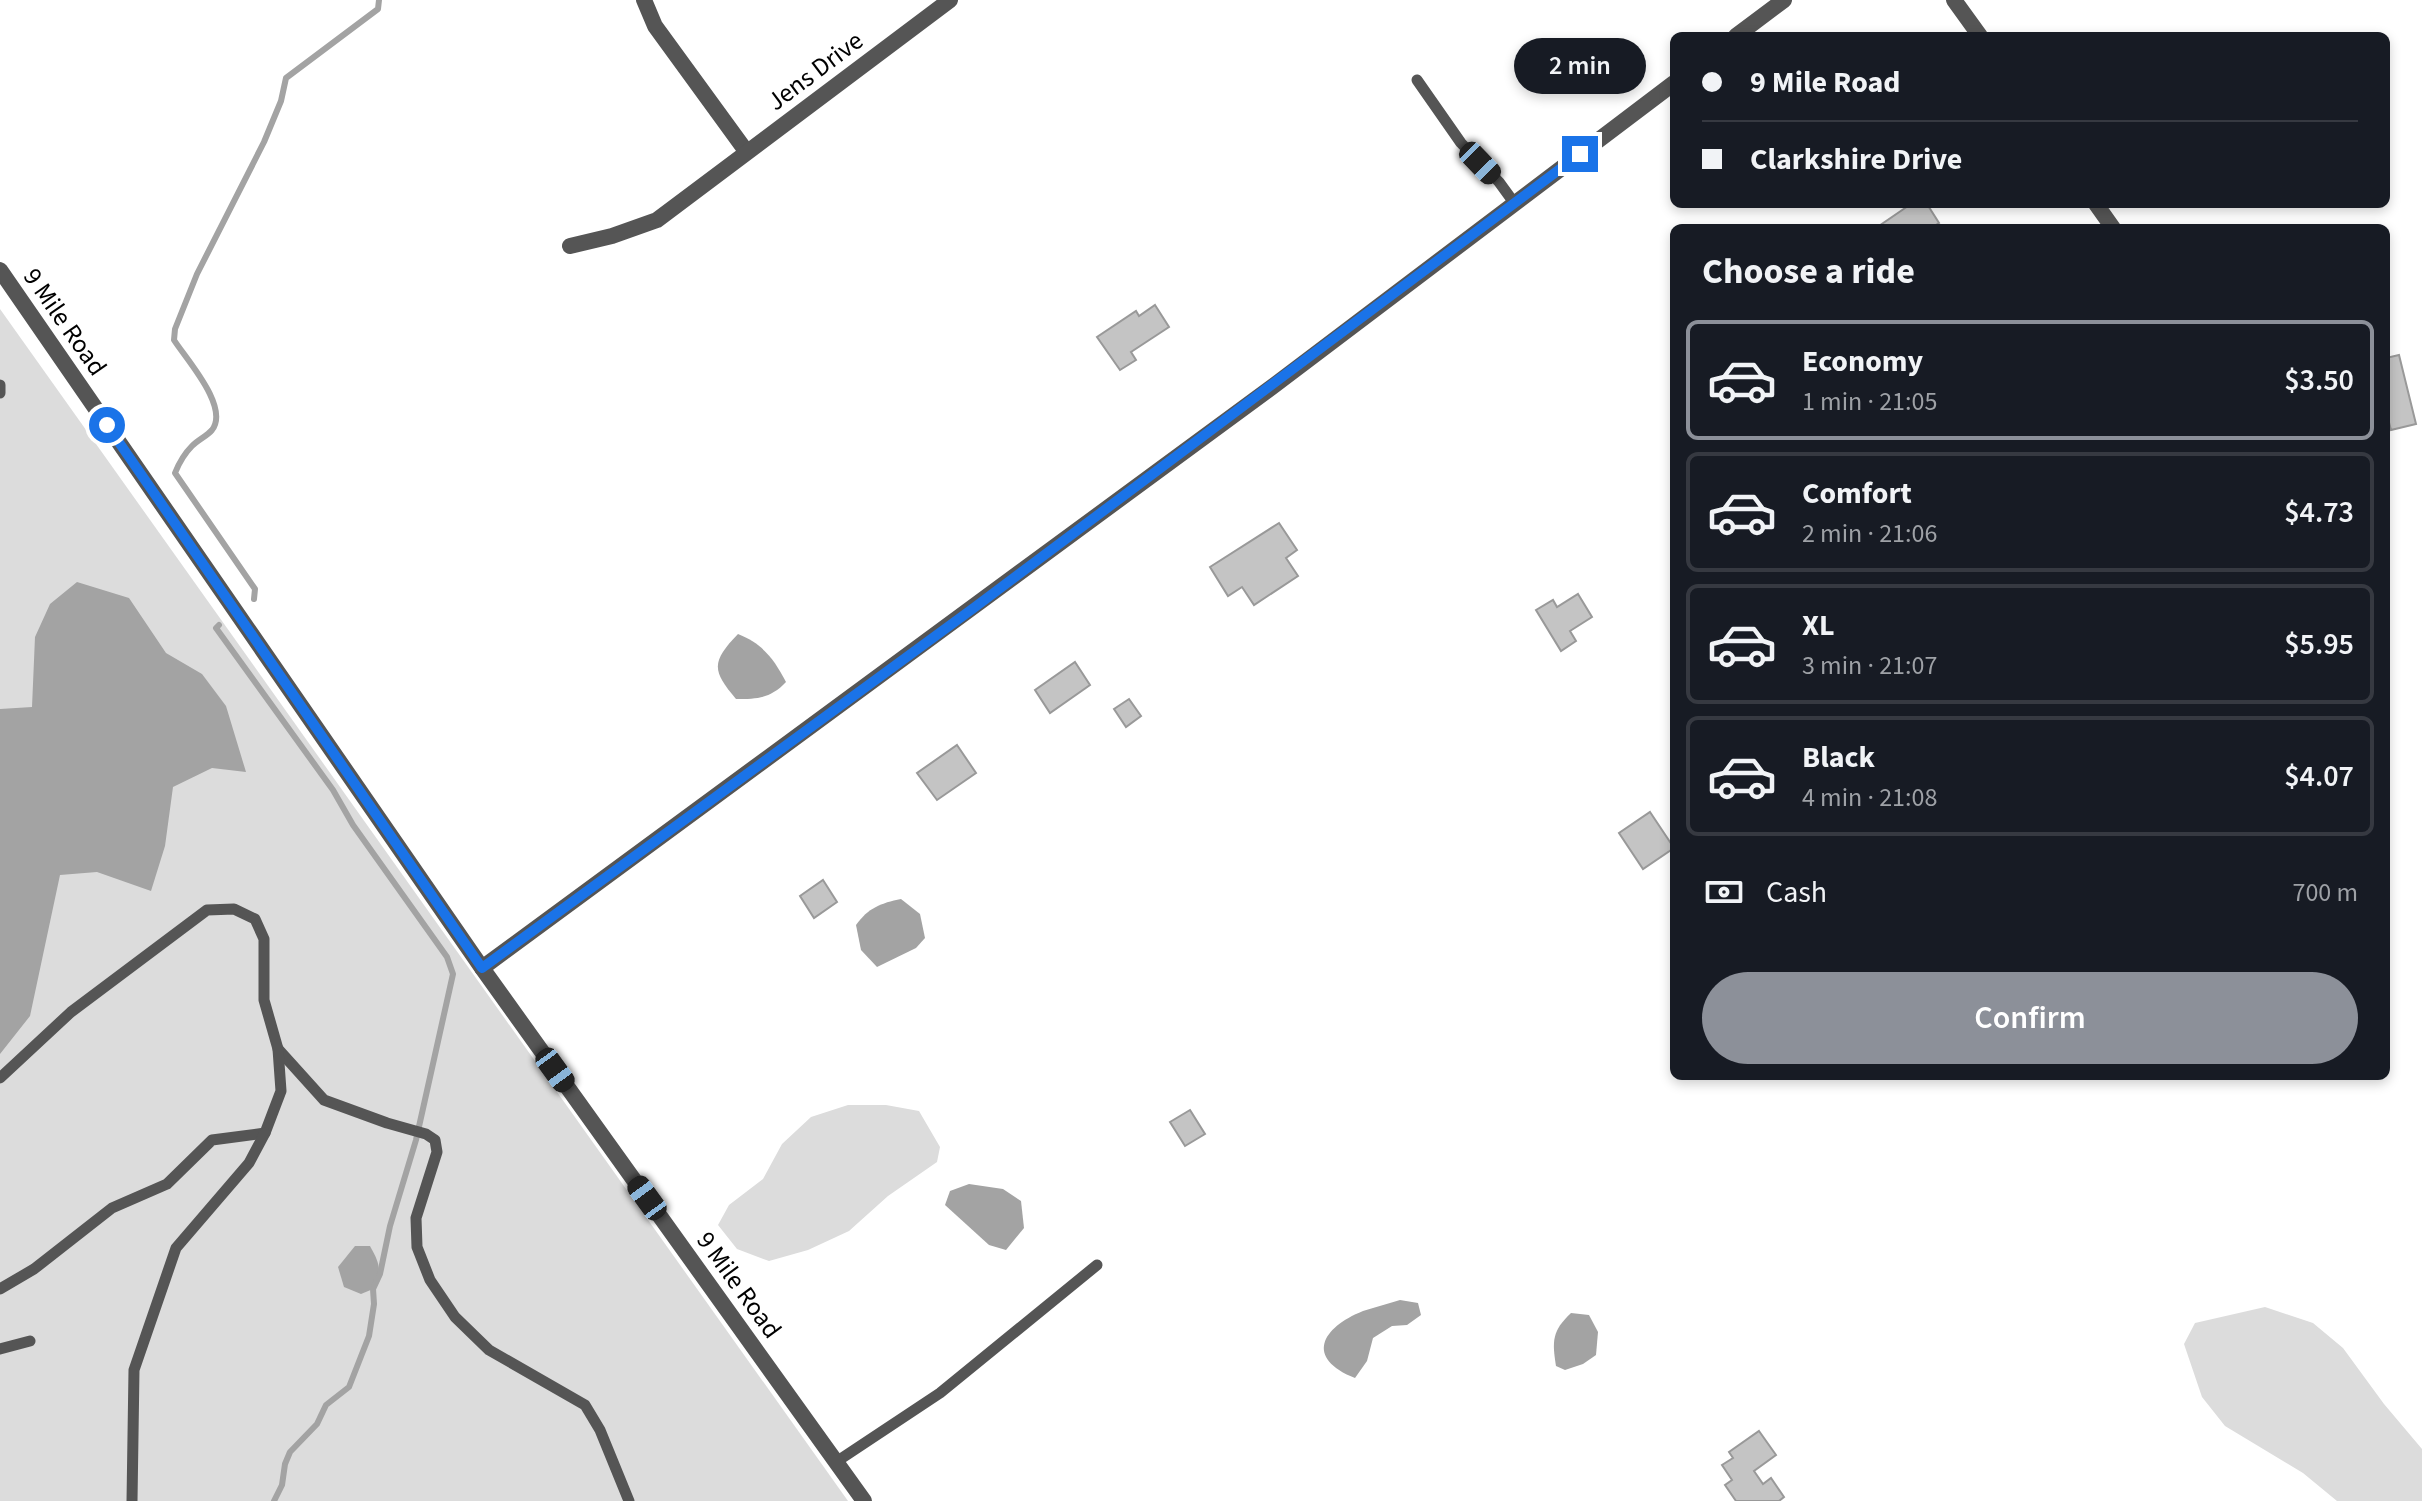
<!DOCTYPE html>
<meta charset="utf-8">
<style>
:root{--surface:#171b24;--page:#242831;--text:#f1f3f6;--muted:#9ea1a6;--line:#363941;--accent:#8c9099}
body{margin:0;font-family:"Source Sans 3",sans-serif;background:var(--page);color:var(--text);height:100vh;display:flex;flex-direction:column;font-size:30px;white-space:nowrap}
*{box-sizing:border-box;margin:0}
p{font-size:26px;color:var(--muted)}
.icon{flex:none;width:44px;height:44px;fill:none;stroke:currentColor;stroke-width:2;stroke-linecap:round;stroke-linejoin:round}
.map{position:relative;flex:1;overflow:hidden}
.side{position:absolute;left:1670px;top:224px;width:720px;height:856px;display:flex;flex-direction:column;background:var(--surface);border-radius:12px;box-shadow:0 4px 12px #0003}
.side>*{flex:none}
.hud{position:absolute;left:1670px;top:32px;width:720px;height:176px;border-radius:12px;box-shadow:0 4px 12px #0003;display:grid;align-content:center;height:176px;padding:0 32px;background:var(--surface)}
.end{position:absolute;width:36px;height:36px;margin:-18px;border:10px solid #1a73e8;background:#fff;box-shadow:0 0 0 4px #fff}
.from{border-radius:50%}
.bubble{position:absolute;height:56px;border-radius:28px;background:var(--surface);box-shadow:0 4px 12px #0003;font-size:26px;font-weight:600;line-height:56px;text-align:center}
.car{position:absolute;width:24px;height:48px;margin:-24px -12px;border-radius:10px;box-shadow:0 0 6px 2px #0007;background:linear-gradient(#222 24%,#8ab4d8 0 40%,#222 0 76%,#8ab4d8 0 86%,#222 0)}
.hud b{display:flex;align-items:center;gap:28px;height:76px;font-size:30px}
.hud b+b{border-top:2px solid var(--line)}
.hud i{width:20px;height:20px;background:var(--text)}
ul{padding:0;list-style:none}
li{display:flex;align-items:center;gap:24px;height:120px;margin:0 16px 12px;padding:0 16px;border:4px solid var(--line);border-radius:12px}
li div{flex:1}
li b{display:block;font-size:30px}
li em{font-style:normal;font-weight:600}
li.active{border-color:var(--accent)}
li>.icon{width:72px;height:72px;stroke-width:1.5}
h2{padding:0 32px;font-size:36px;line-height:96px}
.pay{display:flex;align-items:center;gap:20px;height:88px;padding:0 32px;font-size:30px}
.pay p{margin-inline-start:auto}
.cta{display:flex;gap:16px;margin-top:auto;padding:16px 32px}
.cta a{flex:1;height:92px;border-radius:48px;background:var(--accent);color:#fff;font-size:32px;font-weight:600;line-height:92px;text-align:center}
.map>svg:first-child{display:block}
.green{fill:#dcdcdc}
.water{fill:#a3a3a3}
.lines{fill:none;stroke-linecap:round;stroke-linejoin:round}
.stream{stroke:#a3a3a3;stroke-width:6}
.building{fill:#c4c4c4;stroke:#999;stroke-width:2}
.service{stroke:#555;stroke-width:11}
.minor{stroke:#555;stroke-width:16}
.tertiary{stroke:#555;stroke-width:16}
.route{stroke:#1a73e8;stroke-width:10}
.labels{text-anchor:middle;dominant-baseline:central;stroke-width:6;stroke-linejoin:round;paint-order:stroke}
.street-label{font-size:26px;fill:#000;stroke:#fff}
</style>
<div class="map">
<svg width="2422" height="1501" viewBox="0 0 2422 1501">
<rect width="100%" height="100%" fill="#fff"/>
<g class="green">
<path d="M0,309L848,1501H0Z"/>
<path d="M848,1105H886L919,1111L940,1147L937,1162L888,1196L849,1231L808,1250L769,1261L737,1249L718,1225L729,1205L763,1179L782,1144L811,1117Z"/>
<path d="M2265,1307L2313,1323L2343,1348L2384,1404L2422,1449V1501H2337L2303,1473L2225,1426L2202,1397L2184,1344L2195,1323Z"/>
</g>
<g class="water">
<path d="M77,582L129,598L166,653L202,674L226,706L246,772L212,768L173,787L165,846L151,891L97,872L60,875L30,1016L0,1054V709L32,707L35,637L50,604Z"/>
<path d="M738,634C763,644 774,659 786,682C771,698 758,699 736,699C711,670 712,661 738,634Z"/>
<path d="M901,899L920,914L925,938L916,948L877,967L861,950L856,925C868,908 881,903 901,899Z"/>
<path d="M969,1184L1003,1189L1021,1201L1024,1228L1006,1250L989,1245L945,1205L950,1191Z"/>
<path d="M355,1246H370C380,1264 382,1270 373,1289L361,1294L344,1287L338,1267Z"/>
<path d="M1400,1300L1418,1303L1421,1315L1407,1325L1392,1326L1373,1338L1367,1361L1355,1378C1305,1358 1321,1328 1363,1311C1375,1307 1388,1304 1400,1300Z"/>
<path d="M1571,1313L1589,1315L1598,1332L1596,1355L1583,1364L1565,1370L1556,1366C1552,1341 1552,1331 1571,1313Z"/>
</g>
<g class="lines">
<g class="stream">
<path d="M254,599L255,589L175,473C179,463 185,453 192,446C198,440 207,436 212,430C230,407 186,359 174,340L175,329L197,274L264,142L281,101L286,78L378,9L379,0"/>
<path d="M219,625L216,628L333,790L353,825L447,957L453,974L416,1140L390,1226L380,1274L373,1289L374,1304L369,1336L349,1387L326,1405L317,1424L290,1452L285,1464L282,1485L274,1501"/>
</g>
</g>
<g class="building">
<path d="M1911,204H1927L1939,223L1931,228H1876Z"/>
<path d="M1155,305L1169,327L1131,352L1136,360L1120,370L1097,337L1136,311L1139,316Z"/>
<path d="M2399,355L2416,424L2391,430L2386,411V358Z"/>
<path d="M1279,523L1297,550L1286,558L1298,576L1254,605L1242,587L1228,596L1210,567Z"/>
<path d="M1578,594L1592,617L1570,631L1576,641L1561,651L1536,610L1553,600L1557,607Z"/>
<path d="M1075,662L1090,685L1050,713L1035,690Z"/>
<path d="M1129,699L1141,716L1126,727L1114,709Z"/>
<path d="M957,745L976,773L937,800L917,773Z"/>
<path d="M1650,812L1674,848L1643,869L1619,833Z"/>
<path d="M823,880L837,902L814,918L800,896Z"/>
<path d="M1190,1110L1205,1134L1185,1146L1170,1122Z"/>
<path d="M1759,1431L1776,1455L1754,1471L1763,1484L1771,1478L1784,1497L1779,1501H1736L1725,1485L1732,1480L1722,1465L1733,1458L1729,1452Z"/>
</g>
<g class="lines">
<g class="service">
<path d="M1417,80L1461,143L1499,182L1515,204"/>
<path d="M0,385V393"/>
<path d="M278,1049L324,1100L387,1123L426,1134L435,1140L437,1152L416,1218L417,1247L430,1280L455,1317L489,1350L585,1405L600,1430L629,1501"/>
<path d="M0,1078L71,1012L207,910L234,909L255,919L264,939V1000L278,1049L281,1091L265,1133L212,1140L167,1184L112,1208L34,1269L0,1289"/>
<path d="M0,1349L30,1341"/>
<path d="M836,1462L940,1393L1097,1265"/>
<path d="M132,1501L134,1370L176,1248L249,1163L265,1133"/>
</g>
<g class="minor">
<path d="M644,0L655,26L746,151"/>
<path d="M1954,0L1980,36"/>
<path d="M1736,36L1784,0"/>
<path d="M2096,204L2113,228"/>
<path d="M570,246L612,236L657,220L950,0"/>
<path d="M482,968L1272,387L1674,83"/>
</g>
<path class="tertiary" d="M0,270L482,968L864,1501"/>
</g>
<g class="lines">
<path class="route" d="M107,425L482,968L975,607L1580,154"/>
</g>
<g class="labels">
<g class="street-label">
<text transform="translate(815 71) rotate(-37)">Jens Drive</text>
<text transform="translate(65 322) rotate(55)">9 Mile Road</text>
<text transform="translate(739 1285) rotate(54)">9 Mile Road</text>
</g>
</g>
</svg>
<i class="end from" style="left:107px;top:425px"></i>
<i class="end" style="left:1580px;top:154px"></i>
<div class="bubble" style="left:1514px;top:38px;width:132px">2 min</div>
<i class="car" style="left:1480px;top:163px;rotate:136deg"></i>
<i class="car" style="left:555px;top:1070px;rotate:144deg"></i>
<i class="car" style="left:647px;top:1198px;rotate:324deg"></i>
<div class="hud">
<b><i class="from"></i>9 Mile Road</b>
<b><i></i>Clarkshire Drive</b>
</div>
<section class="side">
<h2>Choose a ride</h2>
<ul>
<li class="active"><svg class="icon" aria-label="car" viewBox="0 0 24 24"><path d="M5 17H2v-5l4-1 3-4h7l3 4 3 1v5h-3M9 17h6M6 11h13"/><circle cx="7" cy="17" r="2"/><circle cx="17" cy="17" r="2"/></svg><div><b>Economy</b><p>1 min · 21:05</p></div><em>$3.50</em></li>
<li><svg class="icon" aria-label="car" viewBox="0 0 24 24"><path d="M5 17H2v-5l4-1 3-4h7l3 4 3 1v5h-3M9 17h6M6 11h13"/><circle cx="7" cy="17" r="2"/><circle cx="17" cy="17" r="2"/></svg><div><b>Comfort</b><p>2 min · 21:06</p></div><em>$4.73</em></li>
<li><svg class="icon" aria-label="car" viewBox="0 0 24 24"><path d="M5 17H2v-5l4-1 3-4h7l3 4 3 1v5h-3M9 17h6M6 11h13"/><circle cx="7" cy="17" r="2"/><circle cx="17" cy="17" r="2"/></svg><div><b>XL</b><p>3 min · 21:07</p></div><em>$5.95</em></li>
<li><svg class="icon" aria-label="car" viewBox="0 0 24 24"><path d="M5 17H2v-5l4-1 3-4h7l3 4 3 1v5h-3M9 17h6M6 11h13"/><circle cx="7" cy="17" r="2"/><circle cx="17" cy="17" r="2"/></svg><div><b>Black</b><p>4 min · 21:08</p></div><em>$4.07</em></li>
</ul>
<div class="pay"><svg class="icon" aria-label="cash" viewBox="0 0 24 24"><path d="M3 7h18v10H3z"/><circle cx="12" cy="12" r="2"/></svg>Cash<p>700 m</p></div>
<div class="cta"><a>Confirm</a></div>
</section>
</div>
